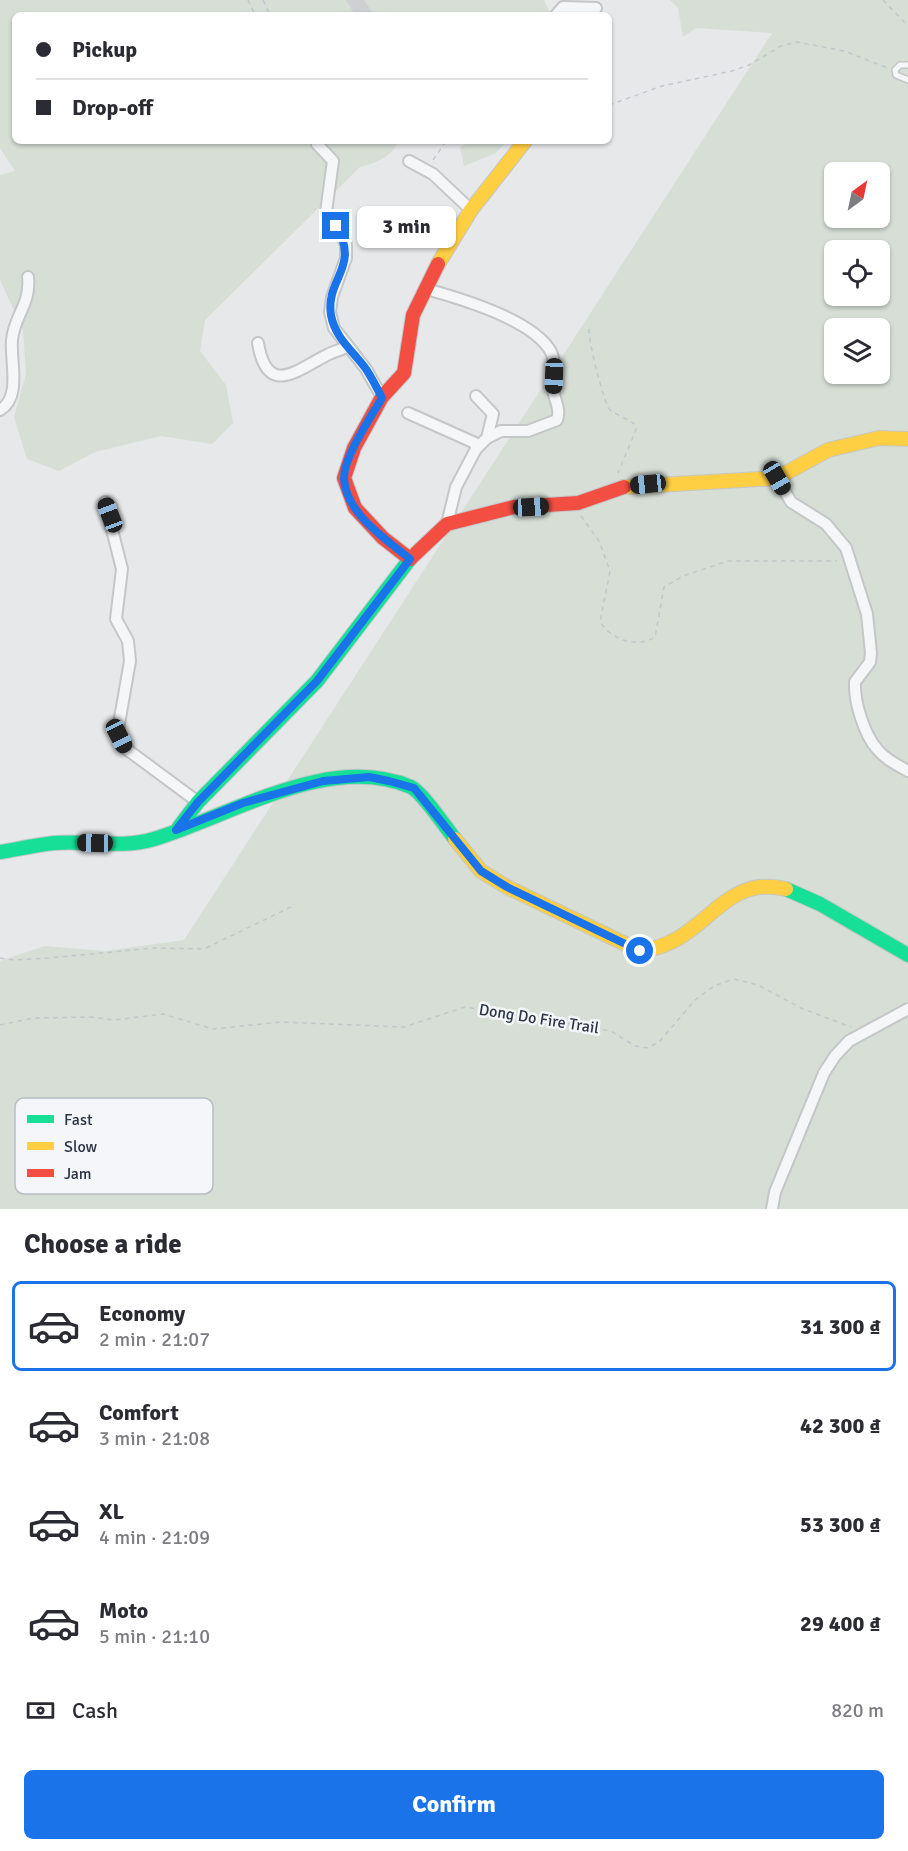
<!DOCTYPE html>
<meta charset="utf-8">
<style>
:root{--surface:#fff;--page:#f2f2f3;--text:#2b2b33;--muted:#7c7c81;--line:#e1e1e2;--accent:#1a73e8}
body{margin:0;font-family:Signika,sans-serif;background:var(--page);color:var(--text);height:100vh;display:flex;flex-direction:column;font-size:22px;white-space:nowrap}
*{box-sizing:border-box;margin:0}
p{font-size:20px;color:var(--muted)}
.icon{flex:none;width:33px;height:33px;fill:none;stroke:currentColor;stroke-width:2;stroke-linecap:round;stroke-linejoin:round}
.map{position:relative;height:1209px;overflow:hidden}
.sheet{display:flex;flex-direction:column;background:var(--surface);flex:1}
.sheet>*{flex:none}
.banner{position:absolute;left:12px;top:12px;width:600px;height:132px;border-radius:9px;box-shadow:0 2px 4px #0004;display:grid;align-content:center;height:132px;padding:0 24px;background:var(--surface)}
.needle{width:39px;rotate:33deg}
.controls{position:absolute;left:824px;top:162px;display:grid;gap:12px}
.controls a{display:grid;place-items:center;width:66px;height:66px;border-radius:9px;background:var(--surface);box-shadow:0 2px 4px #0004;font-size:30px}
.end{position:absolute;width:27px;height:27px;margin:-14px;border:8px solid #1a73e8;background:#fff;box-shadow:0 0 0 3px #fff}
.from{border-radius:50%}
.bubble{position:absolute;height:42px;border-radius:9px;background:var(--surface);box-shadow:0 2px 4px #0004;font-size:20px;font-weight:700;line-height:42px;text-align:center}
.car{position:absolute;width:18px;height:36px;margin:-18px -9px;border-radius:8px;box-shadow:0 0 4px 2px #0007;background:linear-gradient(#222 24%,#8ab4d8 0 40%,#222 0 76%,#8ab4d8 0 86%,#222 0)}
.banner b{display:flex;align-items:center;gap:21px;height:57px;font-size:22px}
.banner b+b{border-top:2px solid var(--line)}
.banner i{width:15px;height:15px;background:var(--text)}
ul{padding:0;list-style:none}
li{display:flex;align-items:center;gap:18px;height:90px;margin:0 12px 9px;padding:0 12px;border:3px solid transparent;border-radius:9px}
li div{flex:1}
li b{display:block;font-size:22px}
li em{font-style:normal;font-weight:700}
li.on{border-color:var(--accent)}
li>.icon{width:54px;height:54px;stroke-width:1.5}
h2{padding:0 24px;font-size:27px;line-height:72px}
.pay{display:flex;align-items:center;gap:15px;height:66px;padding:0 24px;font-size:22px}
.pay p{margin-inline-start:auto}
.primary-button{display:flex;gap:12px;margin-top:auto;padding:12px 24px}
.primary-button a{flex:1;height:69px;border-radius:9px;background:var(--accent);color:#fff;font-size:24px;font-weight:700;line-height:69px;text-align:center}
.map>svg:first-child{display:block}
.green{fill:#d6ded6;fill-rule:evenodd}
.building{fill:#ced0d3}
.lines{fill:none;stroke-linecap:round;stroke-linejoin:round}
.lane-casing{stroke:#c4c6c8;stroke-width:8}
.street-casing{stroke:#c4c6c8;stroke-width:14}
.fast-casing{stroke:#c4c6c8;stroke-width:16}
.slow-casing{stroke:#c4c6c8;stroke-width:16}
.jam-casing{stroke:#c4c6c8;stroke-width:16}
.path{stroke:#c5c6ca;stroke-width:1.5;stroke-dasharray:4.5 4.5;stroke-linecap:butt}
.lane{stroke:#f5f6f7;stroke-width:5}
.street{stroke:#f5f6f7;stroke-width:10}
.fast{stroke:#16e098;stroke-width:14}
.slow{stroke:#ffcf43;stroke-width:14}
.jam{stroke:#f24e42;stroke-width:14}
.route{stroke:#1a73e8;stroke-width:8}
.labels{text-anchor:middle;dominant-baseline:central;stroke-width:5;stroke-linejoin:round;paint-order:stroke}
.street-label{font-size:16px;fill:#2b3445;stroke:#f4f6f9}
.key{fill:#f4f6f9;stroke:#b8bcc3;stroke-width:1.5}
.key-label{font-size:16px;fill:#2b3445}
</style>
<div class="map">
<svg width="908" height="1209" viewBox="0 0 908 1209">
<rect width="100%" height="100%" fill="#e6e8ea"/>
<g class="green">
<path d="M0,0H544L551,15H15V141H398C393,157 375,163 360,167L205,320L200,351L226,385L233,423L212,444L161,436L95,452L59,471L27,459L14,417L26,374L23,330L0,280V175L15,171L0,148Z"/>
<path d="M670,0H908V1209H0V961L45,946L105,951L184,940L772,33L696,28L683,37L678,8ZM834,172H879V218H834ZM834,250H879V296H834ZM834,328H879V374H834Z"/>
<path d="M472,141H507L496,153L464,166L460,147Z"/>
</g>
<path class="building" d="M346,0H364L374,15H355Z"/>
<g class="lines">
<g class="lane-casing">
<path id="lane" d="M908,65H900L895,70L896,75L908,80"/>
</g>
<g class="street-casing">
<g id="street">
<path d="M556,15L563,7L596,8"/>
<path d="M318,141L317,144L333,161L326,212L346,244V258L332,297L330,312L334,328L366,369L382,397"/>
<path d="M409,161L433,174L471,210"/>
<path d="M426,289C459,298 534,320 551,352C557,364 552,377 553,389C554,400 561,408 557,420L528,431H501L487,438L476,449"/>
<path d="M258,343C267,397 296,371 325,356C332,352 340,350 347,347"/>
<path d="M476,396L493,414L487,438"/>
<path d="M0,410C22,397 10,361 12,340C14,316 31,304 28,277"/>
<path d="M408,413L475,443L476,449L456,487L447,524"/>
<path d="M777,478L791,502L826,524L846,548L867,614L871,653L870,662L855,682C854,702 864,734 877,749C885,759 897,765 908,771"/>
<path d="M105,502L122,569L116,619L128,641L130,661L119,724V736L125,748L198,802"/>
<path d="M772,1209L775,1192L824,1073L835,1056L849,1041L908,1009"/>
</g>
</g>
<g class="fast-casing">
<g id="fast">
<path d="M179,827L198,802L317,681L410,559"/>
<path d="M0,852C18,849 36,845 54,843C87,840 121,849 154,839C231,816 329,752 411,787C423,793 446,828 455,839"/>
<path d="M786,889L820,904L908,955"/>
</g>
</g>
<g class="slow-casing">
<g id="slow">
<path d="M438,264L471,210L525,141"/>
<path d="M624,487L777,478L828,450L879,438L908,439"/>
<path d="M455,839L481,871L507,887L640,951C707,944 719,873 786,889"/>
</g>
</g>
<g class="jam-casing">
<g id="jam">
<path d="M410,559L383,538L355,508L344,478L354,448L382,397L404,373L413,315L438,264"/>
<path d="M410,559L447,524L514,507L578,503L624,487"/>
</g>
</g>
<g class="path">
<path d="M248,0L255,15"/>
<path d="M263,0L270,15"/>
<path d="M883,0L908,26"/>
<path d="M609,105L662,86L732,71L749,65L781,46L797,42L844,51L888,68"/>
<path d="M433,160L446,141"/>
<path d="M589,329C588,340 604,404 610,410C617,415 627,419 635,424L636,430L618,473"/>
<path d="M581,516L599,541L610,571L600,622C611,639 636,649 655,637L664,587L683,576L728,561H837"/>
<path d="M0,958L14,960L49,958L154,948L204,949L295,905"/>
<path d="M0,1025L33,1018L90,1017L114,1020L163,1014L213,1029L281,1022L404,1027L465,1007L611,1031L635,1046L648,1048L660,1041L695,1000L714,986L734,979L758,985L803,1009L851,1027"/>
</g>
<use href="#lane" class="lane"/>
<use href="#street" class="street"/>
<use href="#fast" class="fast"/>
<use href="#slow" class="slow"/>
<use href="#jam" class="jam"/>
</g>
<g class="lines">
<path class="route" d="M336,226C361,267 325,279 331,315C335,338 353,351 366,369C372,378 377,388 382,398C371,417 344,456 344,478C345,513 386,539 410,559L317,681L198,802L176,830L243,803L323,781L369,777L389,781L414,788L481,871L507,887L640,951"/>
</g>
<g class="labels">
<g class="street-label">
<text transform="translate(539 1019) rotate(9)">Dong Do Fire Trail</text>
</g>
</g>
<rect x="15" y="1098" width="198" height="96" rx="9" class="key"/>
<rect x="27" y="1115" width="27" height="8" fill="#16e098"/>
<rect x="27" y="1142" width="27" height="8" fill="#ffcf43"/>
<rect x="27" y="1169" width="27" height="8" fill="#f24e42"/>
<g class="key-label">
<text x="64" y="1125">Fast</text>
<text x="64" y="1152">Slow</text>
<text x="64" y="1179">Jam</text>
</g>
</svg>
<div class="controls">
<a><svg class="needle" viewBox="-14 -14 28 28"><path d="M0-13l5 13h-10z" fill="#e53935"/><path d="M0 13l5-13h-10z" fill="#7c7c81"/></svg></a>
<a><svg class="icon" aria-label="locate" viewBox="0 0 24 24"><circle cx="12" cy="12" r="6"/><path d="M12 2v4M12 18v4M2 12h4M18 12h4"/></svg></a>
<a><svg class="icon" aria-label="layers" viewBox="0 0 24 24"><path d="M12 4l9 5-9 5-9-5zM3 14l9 5 9-5"/></svg></a>
</div>
<i class="end from" style="left:640px;top:951px"></i>
<i class="end" style="left:336px;top:226px"></i>
<div class="bubble" style="left:357px;top:206px;width:99px">3 min</div>
<i class="car" style="left:554px;top:376px;rotate:182deg"></i>
<i class="car" style="left:777px;top:478px;rotate:150deg"></i>
<i class="car" style="left:648px;top:484px;rotate:264deg"></i>
<i class="car" style="left:531px;top:507px;rotate:87deg"></i>
<i class="car" style="left:110px;top:515px;rotate:339deg"></i>
<i class="car" style="left:119px;top:736px;rotate:153deg"></i>
<i class="car" style="left:95px;top:843px;rotate:271deg"></i>
<div class="banner">
<b><i class="from"></i>Pickup</b>
<b><i></i>Drop-off</b>
</div>
</div>
<section class="sheet">
<h2>Choose a ride</h2>
<ul>
<li class="on"><svg class="icon" aria-label="car" viewBox="0 0 24 24"><path d="M5 17H2v-5l4-1 3-4h7l3 4 3 1v5h-3M9 17h6M6 11h13"/><circle cx="7" cy="17" r="2"/><circle cx="17" cy="17" r="2"/></svg><div><b>Economy</b><p>2 min · 21:07</p></div><em>31 300 ₫</em></li>
<li><svg class="icon" aria-label="car" viewBox="0 0 24 24"><path d="M5 17H2v-5l4-1 3-4h7l3 4 3 1v5h-3M9 17h6M6 11h13"/><circle cx="7" cy="17" r="2"/><circle cx="17" cy="17" r="2"/></svg><div><b>Comfort</b><p>3 min · 21:08</p></div><em>42 300 ₫</em></li>
<li><svg class="icon" aria-label="car" viewBox="0 0 24 24"><path d="M5 17H2v-5l4-1 3-4h7l3 4 3 1v5h-3M9 17h6M6 11h13"/><circle cx="7" cy="17" r="2"/><circle cx="17" cy="17" r="2"/></svg><div><b>XL</b><p>4 min · 21:09</p></div><em>53 300 ₫</em></li>
<li><svg class="icon" aria-label="car" viewBox="0 0 24 24"><path d="M5 17H2v-5l4-1 3-4h7l3 4 3 1v5h-3M9 17h6M6 11h13"/><circle cx="7" cy="17" r="2"/><circle cx="17" cy="17" r="2"/></svg><div><b>Moto</b><p>5 min · 21:10</p></div><em>29 400 ₫</em></li>
</ul>
<div class="pay"><svg class="icon" aria-label="cash" viewBox="0 0 24 24"><path d="M3 7h18v10H3z"/><circle cx="12" cy="12" r="2"/></svg>Cash<p>820 m</p></div>
<div class="primary-button"><a>Confirm</a></div>
</section>
